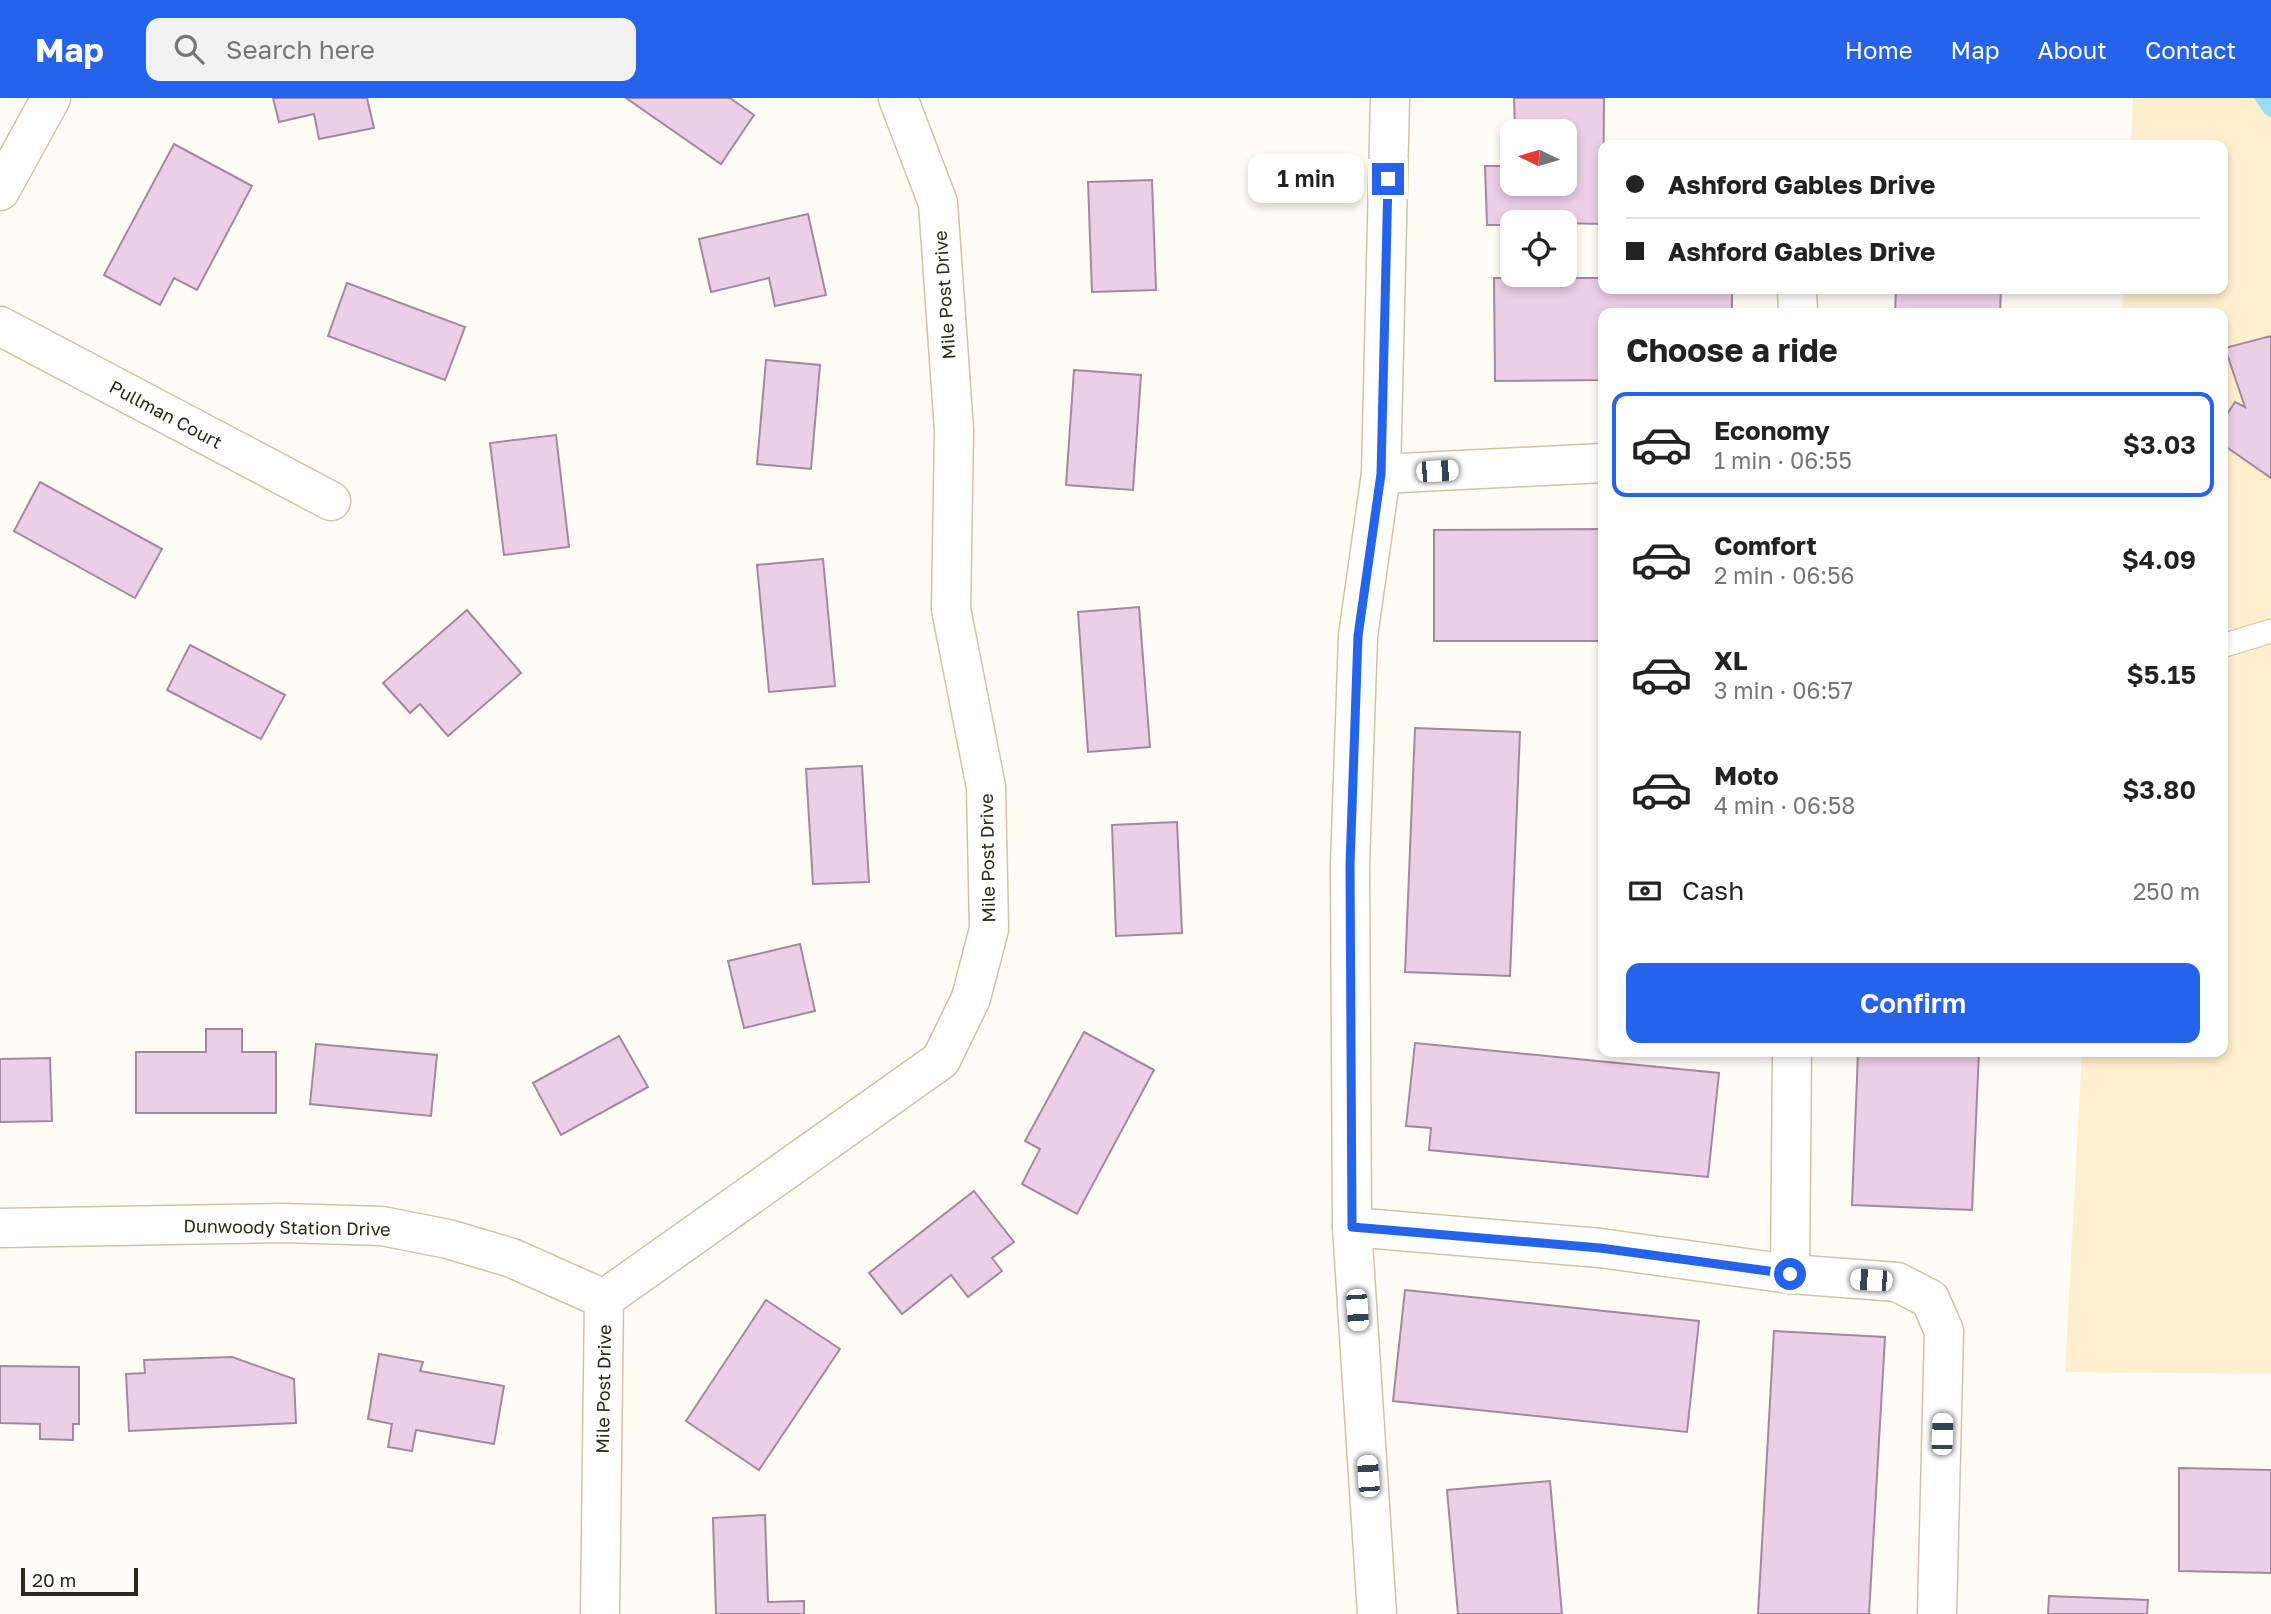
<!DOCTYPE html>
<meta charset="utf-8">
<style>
:root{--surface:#fff;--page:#f2f2f2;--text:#222;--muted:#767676;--line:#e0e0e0;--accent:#2563eb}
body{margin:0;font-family:"Golos Text",sans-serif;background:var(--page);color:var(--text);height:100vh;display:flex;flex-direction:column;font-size:26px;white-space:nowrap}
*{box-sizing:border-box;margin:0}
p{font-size:23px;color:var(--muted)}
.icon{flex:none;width:38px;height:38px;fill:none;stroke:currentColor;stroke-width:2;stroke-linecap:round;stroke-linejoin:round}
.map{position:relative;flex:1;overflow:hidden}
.sheet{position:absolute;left:1598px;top:210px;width:630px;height:749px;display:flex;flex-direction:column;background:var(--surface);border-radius:14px;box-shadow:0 4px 10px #0003}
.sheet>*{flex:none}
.hud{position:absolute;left:1598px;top:42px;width:630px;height:154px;border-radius:14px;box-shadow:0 4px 10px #0003;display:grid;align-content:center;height:154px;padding:0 28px;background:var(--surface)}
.needle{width:46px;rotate:275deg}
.tools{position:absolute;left:1500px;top:21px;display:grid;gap:14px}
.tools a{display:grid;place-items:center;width:77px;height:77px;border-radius:14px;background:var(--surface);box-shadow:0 4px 10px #0003;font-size:35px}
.scale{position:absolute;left:21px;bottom:18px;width:117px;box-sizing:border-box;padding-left:7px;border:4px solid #2e281c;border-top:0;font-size:19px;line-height:24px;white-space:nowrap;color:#2e281c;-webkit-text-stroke:5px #fff;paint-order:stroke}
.end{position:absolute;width:32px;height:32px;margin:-16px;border:9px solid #2563eb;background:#fff;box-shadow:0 0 0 4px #fff}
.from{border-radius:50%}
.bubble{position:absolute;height:49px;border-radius:14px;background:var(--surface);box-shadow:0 4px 10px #0003;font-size:23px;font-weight:600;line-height:49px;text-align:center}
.car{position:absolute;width:21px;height:42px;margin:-21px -10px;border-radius:9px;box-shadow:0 0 5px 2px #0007;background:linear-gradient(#fff 24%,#345 0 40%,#fff 0 76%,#345 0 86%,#fff 0)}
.hud b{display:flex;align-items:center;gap:24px;height:66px;font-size:26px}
.hud b+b{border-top:2px solid var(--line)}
.hud i{width:18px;height:18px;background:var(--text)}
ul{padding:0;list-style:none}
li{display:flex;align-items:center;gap:21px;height:105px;margin:0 14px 10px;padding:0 14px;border:4px solid transparent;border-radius:14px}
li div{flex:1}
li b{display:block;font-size:26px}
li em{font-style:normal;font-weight:600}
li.current{border-color:var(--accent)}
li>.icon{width:63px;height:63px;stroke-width:1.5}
h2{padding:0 28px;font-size:32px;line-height:84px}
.pay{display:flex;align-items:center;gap:18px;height:77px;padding:0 28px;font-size:26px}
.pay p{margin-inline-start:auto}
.action{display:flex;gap:14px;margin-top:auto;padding:14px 28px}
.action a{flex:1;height:80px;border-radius:14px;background:var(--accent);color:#fff;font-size:28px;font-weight:600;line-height:80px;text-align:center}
header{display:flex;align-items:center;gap:42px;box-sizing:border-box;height:98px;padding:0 35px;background:var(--accent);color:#fff}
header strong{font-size:33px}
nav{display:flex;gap:38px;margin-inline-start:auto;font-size:24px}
.search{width:490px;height:63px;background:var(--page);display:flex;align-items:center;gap:18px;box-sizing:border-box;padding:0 24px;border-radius:14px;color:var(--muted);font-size:26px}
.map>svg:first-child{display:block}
.built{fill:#ffefcf}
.water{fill:#9adafb}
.building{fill:#eccee7;stroke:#a488a0;stroke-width:2}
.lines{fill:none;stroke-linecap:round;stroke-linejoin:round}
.service-casing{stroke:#d2c3a3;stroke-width:25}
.minor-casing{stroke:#d2c3a3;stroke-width:41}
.service{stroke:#fff;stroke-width:23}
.minor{stroke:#fff;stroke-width:38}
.route{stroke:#2563eb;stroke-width:9}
.labels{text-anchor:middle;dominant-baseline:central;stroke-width:5;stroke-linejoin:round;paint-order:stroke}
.street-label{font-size:18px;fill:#2e281c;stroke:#fff}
</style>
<header>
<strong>Map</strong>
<div class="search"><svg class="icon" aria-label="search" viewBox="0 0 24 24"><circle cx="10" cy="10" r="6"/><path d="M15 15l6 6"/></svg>Search here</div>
<nav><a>Home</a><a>Map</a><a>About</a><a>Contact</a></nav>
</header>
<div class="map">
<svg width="2271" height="1516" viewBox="0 0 2271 1516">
<rect width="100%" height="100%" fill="#fffbf5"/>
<path class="built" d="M2133,0H2271V1276L2065,1274L2082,954H2222V215H2122L2123,191H2222V47H2131Z"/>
<path class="water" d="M2254,0H2271V20L2264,15Z"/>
<g class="building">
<path d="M273,0H367L374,30L319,41L314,16L279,24Z"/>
<path d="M626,0H730L754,17L721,66Z"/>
<path d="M1514,0H1604L1603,126L1512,124V127H1487L1485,68H1512V86H1564V33H1515Z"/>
<path d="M174,46L252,88L197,192L174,180L160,207L104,177Z"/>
<path d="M1152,82L1156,192L1092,194L1088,84Z"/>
<path d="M808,116L826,197L775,208L769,180L711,194L699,141Z"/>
<path d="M1494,180H1603V191H1732V215H1603V282L1495,283Z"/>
<path d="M347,185L465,229L445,282L328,238Z"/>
<path d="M1896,191H2001L2000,215H1895Z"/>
<path d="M2271,238V380L2222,346V324L2235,304L2245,309L2225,250Z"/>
<path d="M766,262L820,267L811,371L757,366Z"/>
<path d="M1074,272L1141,277L1133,392L1066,387Z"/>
<path d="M556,337L569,449L504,457L490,345Z"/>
<path d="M40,384L162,451L135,500L14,433Z"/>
<path d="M1603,431V543H1434V432Z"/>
<path d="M823,461L835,588L769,594L757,467Z"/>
<path d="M1139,509L1150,649L1088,654L1078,514Z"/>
<path d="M467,512L521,575L448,638L420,606L410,615L383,585Z"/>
<path d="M190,547L285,597L261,641L167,592Z"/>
<path d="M1415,630L1520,634L1510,878L1405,874Z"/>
<path d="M862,668L869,784L813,786L806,671Z"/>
<path d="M1177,724L1182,835L1116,838L1112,727Z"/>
<path d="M800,846L815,913L744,930L728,863Z"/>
<path d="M206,931H242V954H276V1015H136V954H206Z"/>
<path d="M1084,934L1154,972L1077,1116L1022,1086L1040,1051L1025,1043Z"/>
<path d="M619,938L648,989L561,1037L533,985Z"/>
<path d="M1415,945L1719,975L1708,1079L1429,1052L1431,1030L1406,1028Z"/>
<path d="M316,946L437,957L431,1018L310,1006Z"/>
<path d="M1858,954H1979L1972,1112L1852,1107Z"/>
<path d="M50,960L52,1023L0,1024V961Z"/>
<path d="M974,1093L1014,1144L992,1160L1002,1173L968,1199L951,1177L902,1216L869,1175Z"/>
<path d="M1405,1192L1699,1223L1687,1334L1393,1303Z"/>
<path d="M766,1202L840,1251L759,1372L686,1323Z"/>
<path d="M1774,1233L1885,1239L1869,1516H1758Z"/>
<path d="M379,1256L423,1264L420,1273L504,1288L494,1346L416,1332L412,1353L388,1349L392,1326L368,1321Z"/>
<path d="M232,1259L294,1281L296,1325L129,1333L126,1276L145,1275L144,1262Z"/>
<path d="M0,1268L79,1269V1326H73V1342L40,1341V1326L0,1325Z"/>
<path d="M2179,1370L2271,1372V1475L2179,1473Z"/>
<path d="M1550,1383L1562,1516H1458L1447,1392Z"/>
<path d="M765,1417L768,1504L804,1503V1516H716L713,1420Z"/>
<path d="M2049,1498L2148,1502L2147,1516H2048Z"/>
</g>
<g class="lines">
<g class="service-casing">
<path id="service" d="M2222,548L2271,533"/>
</g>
<g class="minor-casing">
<g id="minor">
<path d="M0,93L51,0"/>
<path d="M1797,191L1798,215"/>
<path d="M0,228L331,403"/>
<path d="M1381,376L1603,365"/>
<path d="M1352,1129L1600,1150L1790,1176L1897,1184L1930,1201L1944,1233L1937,1516"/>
<path d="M0,1130L283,1125L382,1128L448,1141L512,1160L604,1201"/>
<path d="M1790,1176L1792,954"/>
<path d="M600,1516L604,1201L941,962L971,900L989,831L986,689L951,511L954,332L938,105L898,0"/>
<path d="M1377,1516L1352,1129L1350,767L1358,538L1381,376L1390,0"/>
</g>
</g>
<use href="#service" class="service"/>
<use href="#minor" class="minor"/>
</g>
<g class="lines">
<path class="route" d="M1388,81L1381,376L1358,538L1350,767L1352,1129L1600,1150L1790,1176"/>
</g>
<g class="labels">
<g class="street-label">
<text transform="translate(944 197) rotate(-94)">Mile Post Drive</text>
<text transform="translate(166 316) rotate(28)">Pullman Court</text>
<text transform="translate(987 760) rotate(-91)">Mile Post Drive</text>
<text transform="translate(287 1129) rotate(1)">Dunwoody Station Drive</text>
<text transform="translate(603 1291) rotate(-89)">Mile Post Drive</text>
</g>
</g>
</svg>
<div class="tools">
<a><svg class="needle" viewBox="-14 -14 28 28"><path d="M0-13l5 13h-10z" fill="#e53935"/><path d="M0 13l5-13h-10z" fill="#767676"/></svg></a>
<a><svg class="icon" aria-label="locate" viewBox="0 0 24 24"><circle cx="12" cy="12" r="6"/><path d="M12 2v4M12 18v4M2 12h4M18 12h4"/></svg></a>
</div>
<div class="scale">20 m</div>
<i class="end from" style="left:1790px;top:1176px"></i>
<i class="end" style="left:1388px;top:81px"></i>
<div class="bubble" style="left:1248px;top:56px;width:116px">1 min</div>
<i class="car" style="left:1437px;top:373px;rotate:87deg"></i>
<i class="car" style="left:1871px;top:1182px;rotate:274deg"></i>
<i class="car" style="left:1357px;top:1212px;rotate:176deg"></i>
<i class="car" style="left:1942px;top:1336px;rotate:2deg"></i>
<i class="car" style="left:1368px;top:1378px;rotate:356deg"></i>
<div class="hud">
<b><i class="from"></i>Ashford Gables Drive</b>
<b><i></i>Ashford Gables Drive</b>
</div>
<section class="sheet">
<h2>Choose a ride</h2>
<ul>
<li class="current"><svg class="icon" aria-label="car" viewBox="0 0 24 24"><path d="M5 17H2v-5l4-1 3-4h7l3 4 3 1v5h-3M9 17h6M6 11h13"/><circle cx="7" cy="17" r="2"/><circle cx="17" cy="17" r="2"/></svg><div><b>Economy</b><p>1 min · 06:55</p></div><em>$3.03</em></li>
<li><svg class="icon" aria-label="car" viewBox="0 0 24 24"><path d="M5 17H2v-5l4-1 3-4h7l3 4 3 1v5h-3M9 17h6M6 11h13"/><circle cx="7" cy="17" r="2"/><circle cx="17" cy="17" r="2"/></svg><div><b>Comfort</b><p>2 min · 06:56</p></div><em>$4.09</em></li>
<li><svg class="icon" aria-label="car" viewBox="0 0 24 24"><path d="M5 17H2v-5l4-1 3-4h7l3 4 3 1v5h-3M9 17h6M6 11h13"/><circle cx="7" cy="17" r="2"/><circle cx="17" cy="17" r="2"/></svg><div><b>XL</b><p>3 min · 06:57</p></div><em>$5.15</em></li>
<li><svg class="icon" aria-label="car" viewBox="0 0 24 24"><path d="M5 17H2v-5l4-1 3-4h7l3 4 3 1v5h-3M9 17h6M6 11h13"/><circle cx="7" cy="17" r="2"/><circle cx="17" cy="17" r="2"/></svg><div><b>Moto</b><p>4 min · 06:58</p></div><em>$3.80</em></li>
</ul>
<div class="pay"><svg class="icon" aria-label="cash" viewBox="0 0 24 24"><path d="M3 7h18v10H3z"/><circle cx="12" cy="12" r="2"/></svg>Cash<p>250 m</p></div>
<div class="action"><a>Confirm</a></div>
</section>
</div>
